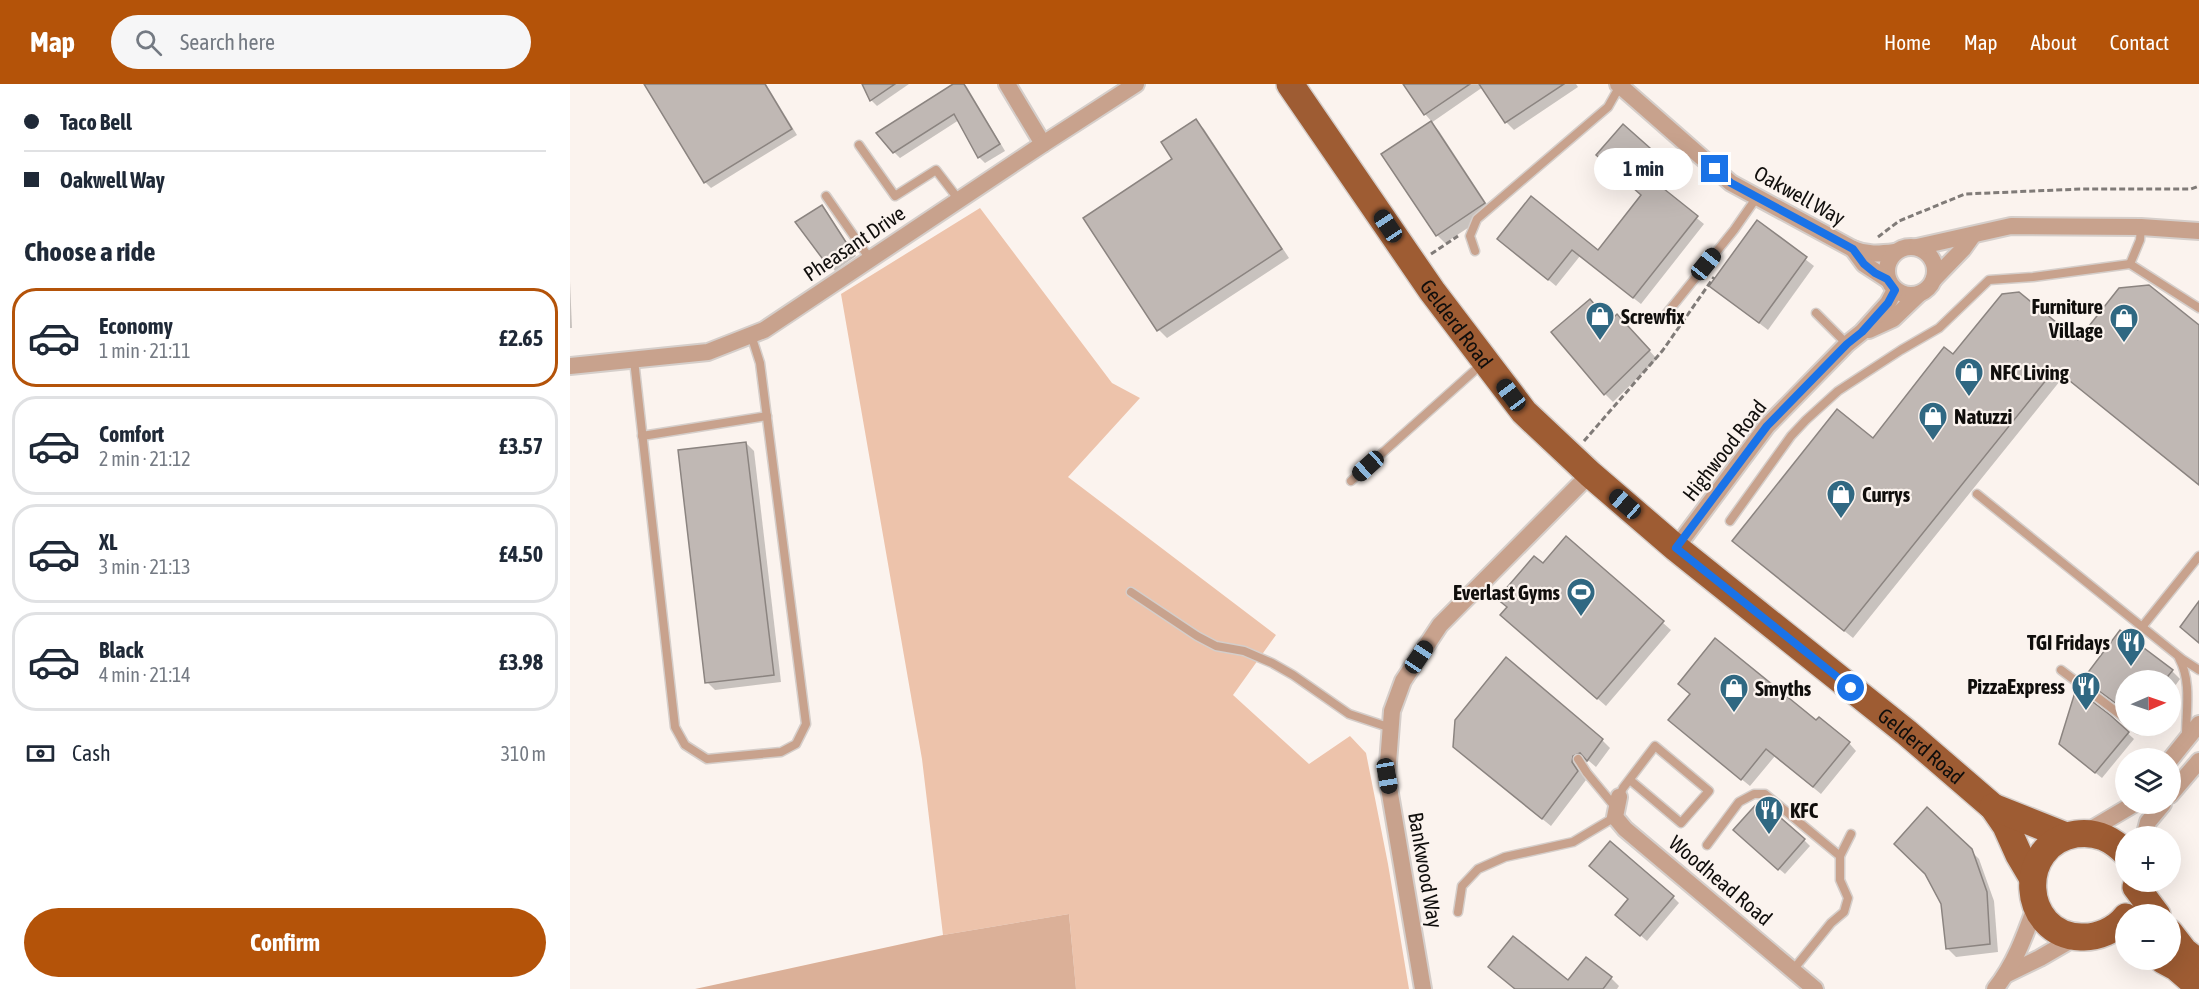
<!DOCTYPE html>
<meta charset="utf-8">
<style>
:root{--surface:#fff;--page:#f6f6f7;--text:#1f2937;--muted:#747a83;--line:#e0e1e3;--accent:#b45309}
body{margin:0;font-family:"Asap Condensed",sans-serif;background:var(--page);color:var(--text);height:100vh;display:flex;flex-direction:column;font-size:22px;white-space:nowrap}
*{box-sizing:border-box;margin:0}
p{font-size:20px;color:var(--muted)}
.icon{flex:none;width:33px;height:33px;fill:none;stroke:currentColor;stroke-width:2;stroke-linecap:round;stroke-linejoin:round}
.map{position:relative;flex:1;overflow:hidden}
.side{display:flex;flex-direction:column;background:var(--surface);width:570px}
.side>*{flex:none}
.top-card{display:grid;align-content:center;height:132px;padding:0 24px;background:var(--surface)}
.needle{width:39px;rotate:88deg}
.tools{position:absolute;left:1545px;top:586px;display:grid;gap:12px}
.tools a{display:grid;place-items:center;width:66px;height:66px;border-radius:50%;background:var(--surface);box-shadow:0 6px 24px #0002;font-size:30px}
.end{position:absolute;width:27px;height:27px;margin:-14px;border:8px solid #1a73e8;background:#fff;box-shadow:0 0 0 3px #fff}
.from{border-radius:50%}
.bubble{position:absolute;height:42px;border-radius:21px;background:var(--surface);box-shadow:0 6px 24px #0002;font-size:20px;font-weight:700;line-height:42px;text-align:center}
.car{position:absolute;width:18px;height:36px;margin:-18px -9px;border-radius:8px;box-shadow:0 0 4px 2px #0007;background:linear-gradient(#222 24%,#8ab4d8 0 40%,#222 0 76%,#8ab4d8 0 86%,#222 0)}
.top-card b{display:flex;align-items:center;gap:21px;height:57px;font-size:22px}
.top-card b+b{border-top:2px solid var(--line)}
.top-card i{width:15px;height:15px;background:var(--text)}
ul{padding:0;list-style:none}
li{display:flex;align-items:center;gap:18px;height:99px;margin:0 12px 9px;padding:0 12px;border:3px solid var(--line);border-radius:24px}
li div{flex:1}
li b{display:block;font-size:22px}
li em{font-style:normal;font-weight:700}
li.current{border-color:var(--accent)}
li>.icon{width:54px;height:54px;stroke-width:1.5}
h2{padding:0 24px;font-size:27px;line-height:72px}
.pay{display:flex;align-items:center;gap:15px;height:66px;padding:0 24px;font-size:22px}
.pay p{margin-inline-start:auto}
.primary-button{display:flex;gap:12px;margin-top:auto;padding:12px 24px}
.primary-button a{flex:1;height:69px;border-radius:36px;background:var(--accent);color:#fff;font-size:24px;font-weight:700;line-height:69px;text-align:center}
header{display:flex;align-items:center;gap:36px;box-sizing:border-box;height:84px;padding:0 30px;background:var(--accent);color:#fff}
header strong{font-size:28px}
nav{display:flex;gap:33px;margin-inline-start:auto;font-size:21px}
.search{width:420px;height:54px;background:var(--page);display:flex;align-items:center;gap:15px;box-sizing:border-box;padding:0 21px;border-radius:33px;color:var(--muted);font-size:22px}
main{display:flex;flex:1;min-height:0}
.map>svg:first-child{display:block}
.green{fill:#edc3ab}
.forest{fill:#dbb098}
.shadow{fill:#0003}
.building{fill:#c0b8b4;stroke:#8b8480;stroke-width:1.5}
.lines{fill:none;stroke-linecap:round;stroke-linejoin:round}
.service-casing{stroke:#d5ceca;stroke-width:11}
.minor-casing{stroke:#d5ceca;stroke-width:20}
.primary-casing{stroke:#d5ceca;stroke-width:30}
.path{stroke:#807b78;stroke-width:3;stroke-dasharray:6 3;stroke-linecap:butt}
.service{stroke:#c8a28d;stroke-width:8}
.minor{stroke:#c8a28d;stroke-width:16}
.primary{stroke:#9e5c33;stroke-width:27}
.route{stroke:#1a73e8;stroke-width:8}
.labels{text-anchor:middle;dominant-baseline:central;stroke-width:4.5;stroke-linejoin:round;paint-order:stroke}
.street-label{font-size:21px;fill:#100e0c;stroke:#fbf3ee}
.poi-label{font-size:21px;font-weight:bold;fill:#100e0c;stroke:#fbf3ee;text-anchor:start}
</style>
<header>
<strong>Map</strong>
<div class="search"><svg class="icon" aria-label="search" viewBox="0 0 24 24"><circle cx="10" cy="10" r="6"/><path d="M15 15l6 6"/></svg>Search here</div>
<nav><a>Home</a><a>Map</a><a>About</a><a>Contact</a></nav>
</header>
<main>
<section class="side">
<div class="top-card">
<b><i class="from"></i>Taco Bell</b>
<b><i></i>Oakwell Way</b>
</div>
<h2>Choose a ride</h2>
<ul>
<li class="current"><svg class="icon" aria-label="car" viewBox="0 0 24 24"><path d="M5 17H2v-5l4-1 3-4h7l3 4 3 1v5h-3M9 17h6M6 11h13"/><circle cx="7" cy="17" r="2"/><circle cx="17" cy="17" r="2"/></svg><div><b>Economy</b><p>1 min · 21:11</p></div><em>£2.65</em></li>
<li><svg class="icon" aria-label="car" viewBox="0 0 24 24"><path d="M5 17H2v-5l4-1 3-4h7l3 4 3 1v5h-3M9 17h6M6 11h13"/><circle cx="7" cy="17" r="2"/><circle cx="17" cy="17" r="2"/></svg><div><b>Comfort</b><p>2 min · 21:12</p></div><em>£3.57</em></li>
<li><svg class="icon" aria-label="car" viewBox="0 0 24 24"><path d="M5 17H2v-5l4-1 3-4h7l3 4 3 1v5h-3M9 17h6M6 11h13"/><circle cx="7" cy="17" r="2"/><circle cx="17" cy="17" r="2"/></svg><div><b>XL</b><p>3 min · 21:13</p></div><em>£4.50</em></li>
<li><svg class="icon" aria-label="car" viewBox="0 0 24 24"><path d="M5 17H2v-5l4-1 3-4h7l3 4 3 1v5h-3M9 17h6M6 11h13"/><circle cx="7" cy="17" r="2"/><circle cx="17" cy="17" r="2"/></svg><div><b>Black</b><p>4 min · 21:14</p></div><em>£3.98</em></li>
</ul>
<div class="pay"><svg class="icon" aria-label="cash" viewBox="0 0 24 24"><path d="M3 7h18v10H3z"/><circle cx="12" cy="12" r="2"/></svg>Cash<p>310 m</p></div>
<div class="primary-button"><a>Confirm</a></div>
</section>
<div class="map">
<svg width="1629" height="905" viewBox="0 0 1629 905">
<rect width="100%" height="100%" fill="#fbf3ee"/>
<path class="green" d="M410,124L542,299L570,314L498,393L706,551L663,611L739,680L780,652L796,669L818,780L839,905H506L499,830L373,851L352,675L271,210Z"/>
<path class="forest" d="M499,830L506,905H125L373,851Z"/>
<g class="shadow">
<path d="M76,0H196L227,51L141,104L135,98Z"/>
<path d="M293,0H339L307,22L301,16Z"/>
<path d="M386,0H394L397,3L435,67L415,79L409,73L389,36L330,74L324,68Z"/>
<path d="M834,0H1006L1008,3L944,46L936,38L913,3L861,39L869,47L922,128L875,159L867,151L813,70L862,38L855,30Z"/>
<path d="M626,37L634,45L719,174L597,254L589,246L515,135L604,76Z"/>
<path d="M1053,43L1095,80L1081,97L1134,140L1071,220L1010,172L986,202L929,155L1028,168L1073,111Z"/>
<path d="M252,122L257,128L286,172L265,187L228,138Z"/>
<path d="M1187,138L1244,182L1198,246L1141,202Z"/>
<path d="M0,197L2,244H0Z"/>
<path d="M1040,239L1055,240L1087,275L1043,318L1035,310Z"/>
<path d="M1629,243V401L1494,292L1283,554L1172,464L1303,356L1383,272Z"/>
<path d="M176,359L184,367L211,598L145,606L137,598Z"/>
<path d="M997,454L1101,546L1036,622L940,539L938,524L929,515L973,482Z"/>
<path d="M1602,587L1610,595L1605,602L1610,618L1600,630V597H1556V627L1515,595Z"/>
<path d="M1121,611L1246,638L1279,659L1286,667L1251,710L1205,672L1180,702L1107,643Z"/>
<path d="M1539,632L1564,655L1532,694L1497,666Z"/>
<path d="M1032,656L1040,664L1026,683L1019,677L1010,680V687L1016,696L981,742L893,671Z"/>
<path d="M1171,752L1234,756L1240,762L1215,790Z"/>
<path d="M1400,766L1409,775L1424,817L1428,868L1386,873L1378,865L1372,820Z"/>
<path d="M1103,813L1109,819L1077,857L1053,836Z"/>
<path d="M1017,875L1041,894L1049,902L1047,905H945L998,898Z"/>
</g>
<g class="building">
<path d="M74,0H195L222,45L134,99Z"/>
<path d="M292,0H325L300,17Z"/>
<path d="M383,0H394L430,60L408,74L384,30L323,69L306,49Z"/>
<path d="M833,0H900L854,31Z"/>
<path d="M909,0H994L935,39Z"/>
<path d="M626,35L712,165L587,247L513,134L602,75L591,58Z"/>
<path d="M861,37L915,119L866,152L811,70Z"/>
<path d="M1053,40L1089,72L1074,89L1128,132L1063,214L1002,166L978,196L927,155L961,112L1028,166L1071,111L1026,71Z"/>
<path d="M252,121L281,166L258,182L225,138Z"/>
<path d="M1187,136L1237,173L1189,239L1139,202Z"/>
<path d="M1579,201L1629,241V401L1485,285L1274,547L1162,457L1267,325L1303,354L1374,263L1383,270L1432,210L1449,208L1508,256L1549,204Z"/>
<path d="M1020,215L1039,238L1047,230L1080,266L1034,311L981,248Z"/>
<path d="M176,358L204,591L135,599L108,366Z"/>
<path d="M996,452L1094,537L1027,615L930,531L937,523L927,515L964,472L973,479Z"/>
<path d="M1629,517V559L1610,543Z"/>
<path d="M1550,546L1603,586L1594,597H1556V611L1548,621L1513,595Z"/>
<path d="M1145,554L1246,636L1249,633L1280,658L1243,703L1196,665L1171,696L1098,636L1120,610L1108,600Z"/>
<path d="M936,573L1033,655L1017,677L1010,669L1003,672L1002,678L1008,687L972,735L883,663L885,636Z"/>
<path d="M1506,605L1540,631L1559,648L1525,689L1489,660Z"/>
<path d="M1190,716L1235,755L1208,786L1163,746Z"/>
<path d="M1357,723L1402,765L1417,808L1420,860L1376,865L1371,820L1355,790L1324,760Z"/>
<path d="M1040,757L1104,812L1070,852L1045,831L1058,815L1019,782Z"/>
<path d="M943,852L998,896L1016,873L1042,893L1033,905H945L918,883Z"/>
</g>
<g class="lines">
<g class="service-casing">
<g id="service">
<path d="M289,61L325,112L366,86L389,116"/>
<path d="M256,112L300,175"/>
<path d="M1571,143L1570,156L1560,180L1629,224"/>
<path d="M905,167L900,152L907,135L1038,23L1051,0"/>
<path d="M1246,229L1277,260"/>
<path d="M1093,234L1164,146L1187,113"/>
<path d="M64,276L105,643L115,661L137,675L211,668L226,660L236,640L190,279L181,251"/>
<path d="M72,352L197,332"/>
<path d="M781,397L913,279"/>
<path d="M1407,410L1612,575L1629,586"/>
<path d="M1160,437L1221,352L1236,336L1268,307L1331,266L1369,244L1419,196L1463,193L1560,180"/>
<path d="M561,508L627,552L646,562L674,567L702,579L723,591L779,630L821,644"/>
<path d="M1572,543L1629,472"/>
<path d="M1609,574C1622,598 1616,626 1616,653"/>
<path d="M1491,586L1556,635"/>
<path d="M1564,642L1568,645"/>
<path d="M1008,675L1017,689L1046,724"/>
<path d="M1049,713L1053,704L1085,662L1139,707L1111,739L1060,696"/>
<path d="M1137,761L1169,718L1184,710H1195L1270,772"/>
<path d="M888,828L892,802L908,785L935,773L1003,758L1045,733"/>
<path d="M1223,886L1261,839L1274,828L1278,814L1270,796V772L1281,750"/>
</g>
</g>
<g class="minor-casing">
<g id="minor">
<path d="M437,0L473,60"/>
<path d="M1048,0L1161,99L1283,165C1297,171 1309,170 1325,168"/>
<circle cx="1341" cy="187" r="24"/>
<path d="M1347,163L1441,142L1571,143L1629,147"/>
<path d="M1283,165L1294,180L1317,195"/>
<path d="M1364,195L1393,165L1403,151"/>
<path d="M1299,246L1323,235L1348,211"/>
<path d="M0,282L138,268L194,246L473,60L566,0"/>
<path d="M1106,464L1197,342L1277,260L1292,248L1318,219L1325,206"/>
<path d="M1600,676L1629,640"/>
<path d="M1600,711L1629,677"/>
<path d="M1049,713L1045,733L1055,745L1245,905"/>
<path d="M1515,749L1564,720"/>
<path d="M1574,753L1578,738L1593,720"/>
<path d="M1437,890L1470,874L1506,853"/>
<path d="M853,905L817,692L822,627L833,597L870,541L1020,390"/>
<path d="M1425,905C1445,880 1455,851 1466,821"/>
</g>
</g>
<g class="primary-casing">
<g id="primary">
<path id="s1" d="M720,0L862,207L954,328L1020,390L1106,464L1336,648L1423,723L1436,742L1449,771L1462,793"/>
<path d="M1423,723L1496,752"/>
<path d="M1556,769C1542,755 1527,747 1506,750C1445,760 1450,851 1511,853C1527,854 1546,846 1556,833"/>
<path d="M1566,803L1587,831"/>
<path d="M1600,849L1614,867L1629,879"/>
<path d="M1593,876L1606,883L1629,903"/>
</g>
</g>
<g class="path">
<path d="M1308,153L1329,137L1395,110L1511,105H1621L1629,102"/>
<path d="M861,170L888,152"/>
<path d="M1014,357L1093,266L1144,193"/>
</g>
<use href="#service" class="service"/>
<use href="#minor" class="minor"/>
<use href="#primary" class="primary"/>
</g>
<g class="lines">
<path class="route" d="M1145,85L1161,99L1283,165L1294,180L1305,189L1317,195L1325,206L1318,219L1292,248L1277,260L1197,342L1106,464L1281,604"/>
</g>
<defs>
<g id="shop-pin" transform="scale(1.5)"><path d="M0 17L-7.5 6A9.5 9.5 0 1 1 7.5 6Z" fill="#306882" stroke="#fbf3ee"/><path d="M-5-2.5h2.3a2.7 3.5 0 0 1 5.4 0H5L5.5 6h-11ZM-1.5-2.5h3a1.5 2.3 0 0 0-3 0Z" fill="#fff"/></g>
<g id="stadium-pin" transform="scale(1.5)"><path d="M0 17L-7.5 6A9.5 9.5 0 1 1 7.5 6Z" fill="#306882" stroke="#fbf3ee"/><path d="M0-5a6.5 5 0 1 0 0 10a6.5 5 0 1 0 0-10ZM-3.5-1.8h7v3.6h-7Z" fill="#fff"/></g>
<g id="restaurant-pin" transform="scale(1.5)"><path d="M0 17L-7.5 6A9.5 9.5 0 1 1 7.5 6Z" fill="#306882" stroke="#fbf3ee"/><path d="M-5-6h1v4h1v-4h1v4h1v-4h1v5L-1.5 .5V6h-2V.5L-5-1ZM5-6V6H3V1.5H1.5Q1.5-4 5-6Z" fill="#fff"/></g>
</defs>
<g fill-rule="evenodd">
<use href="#shop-pin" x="1030" y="232"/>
<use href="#shop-pin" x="1554" y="234"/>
<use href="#shop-pin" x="1399" y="288"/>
<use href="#shop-pin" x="1363" y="332"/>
<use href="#shop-pin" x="1271" y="410"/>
<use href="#stadium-pin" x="1011" y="508"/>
<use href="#restaurant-pin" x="1561" y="558"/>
<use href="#restaurant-pin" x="1516" y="602"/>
<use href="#shop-pin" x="1164" y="604"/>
<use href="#restaurant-pin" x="1199" y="726"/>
</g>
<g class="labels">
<g class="street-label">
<text transform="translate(1230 111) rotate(29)">Oakwell Way</text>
<text transform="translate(284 159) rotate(-34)">Pheasant Drive</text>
<text stroke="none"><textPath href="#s1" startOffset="292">Gelderd Road</textPath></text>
<text transform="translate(1154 366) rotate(-52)">Highwood Road</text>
<text stroke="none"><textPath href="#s1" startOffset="922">Gelderd Road</textPath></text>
<text transform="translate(856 786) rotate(80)">Bankwood Way</text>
<text transform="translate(1151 796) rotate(40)">Woodhead Road</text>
</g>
<g class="poi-label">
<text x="1533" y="222" text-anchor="end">Furniture<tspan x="1533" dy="24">Village</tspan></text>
<text x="1051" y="232">Screwfix</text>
<text x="1420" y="288">NFC Living</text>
<text x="1384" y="332">Natuzzi</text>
<text x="1292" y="410">Currys</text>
<text x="990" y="508" text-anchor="end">Everlast Gyms</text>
<text x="1540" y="558" text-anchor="end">TGI Fridays</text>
<text x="1495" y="602" text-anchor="end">PizzaExpress</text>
<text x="1185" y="604">Smyths</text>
<text x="1220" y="726">KFC</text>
</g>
</g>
</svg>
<div class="tools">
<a><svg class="needle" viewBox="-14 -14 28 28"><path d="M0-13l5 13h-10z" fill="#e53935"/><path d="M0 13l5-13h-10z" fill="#747a83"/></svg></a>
<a><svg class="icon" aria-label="layers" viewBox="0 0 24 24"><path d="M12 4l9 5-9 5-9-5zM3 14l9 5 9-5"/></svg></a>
<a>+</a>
<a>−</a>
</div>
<i class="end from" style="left:1281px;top:604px"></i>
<i class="end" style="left:1145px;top:85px"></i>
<div class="bubble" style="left:1024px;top:64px;width:99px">1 min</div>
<i class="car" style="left:818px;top:142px;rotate:326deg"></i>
<i class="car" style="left:1136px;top:180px;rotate:39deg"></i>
<i class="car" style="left:941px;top:311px;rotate:323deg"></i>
<i class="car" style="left:798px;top:382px;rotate:228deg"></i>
<i class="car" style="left:1055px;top:420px;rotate:311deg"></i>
<i class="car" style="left:849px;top:573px;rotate:34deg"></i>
<i class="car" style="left:817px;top:692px;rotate:170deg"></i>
</div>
</main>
